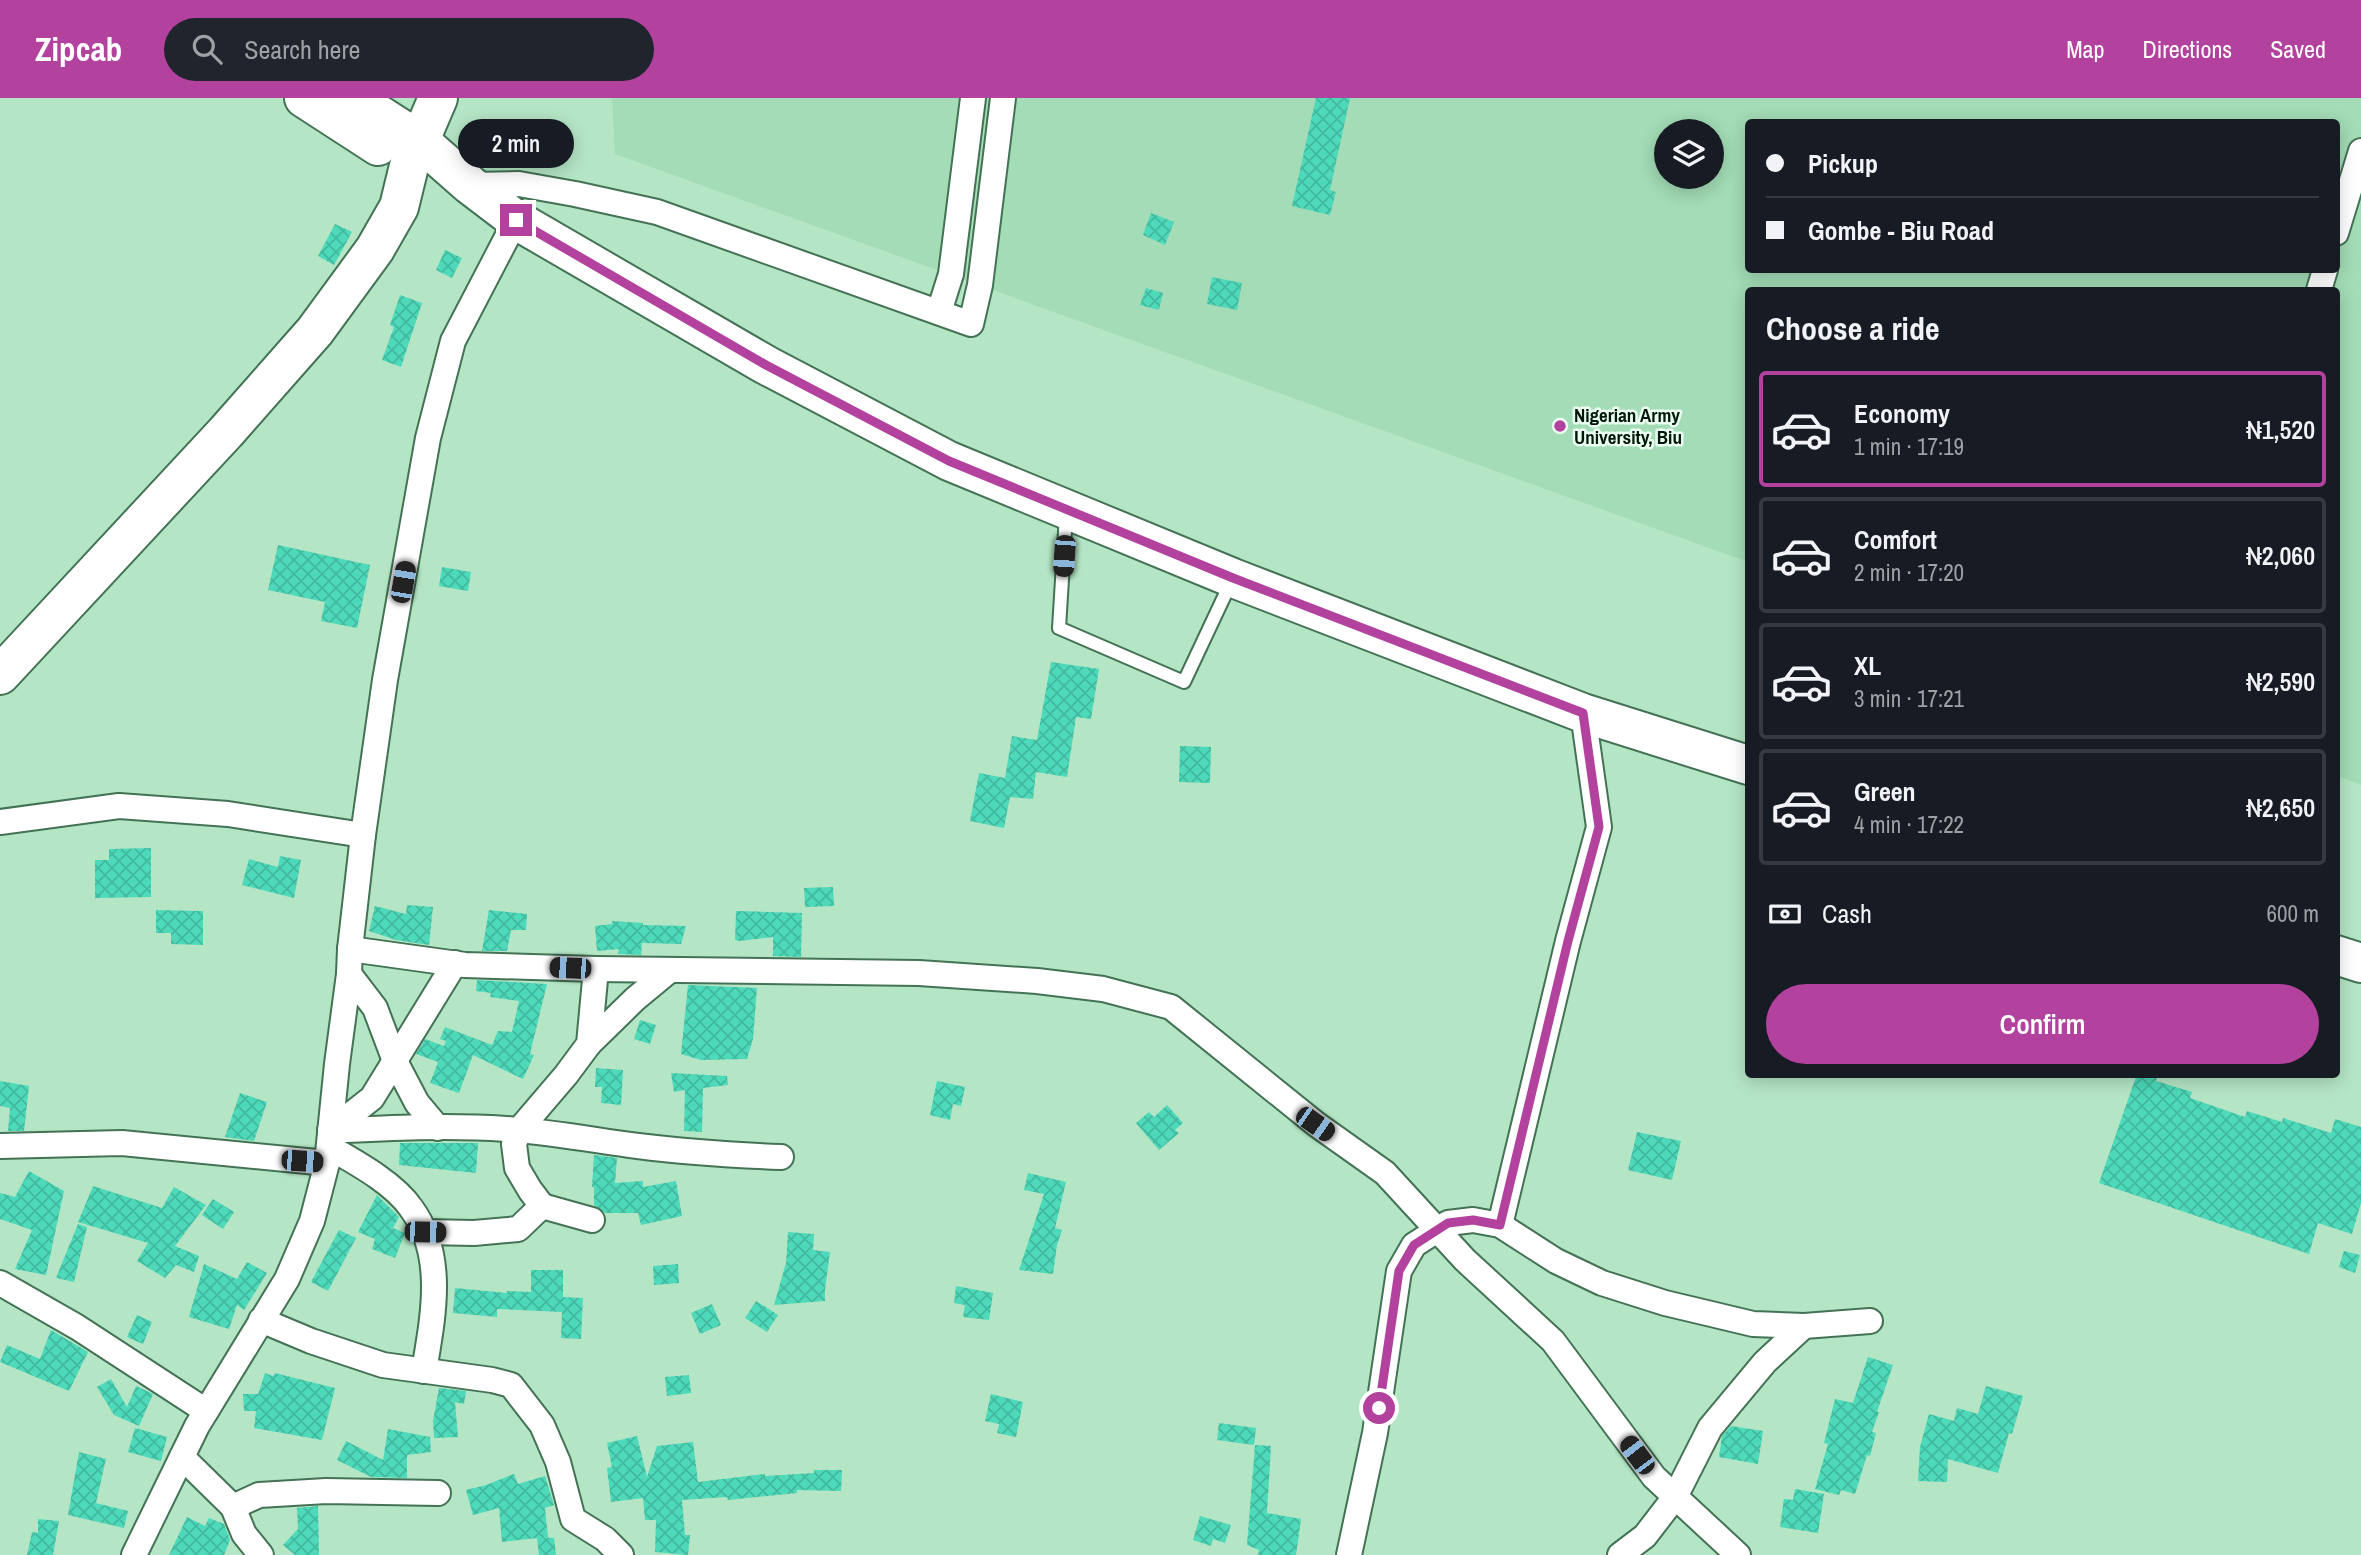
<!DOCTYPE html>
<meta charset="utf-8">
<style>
:root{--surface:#171b24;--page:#20242c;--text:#f1f3f6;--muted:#9ea1a6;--line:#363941;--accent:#b2429e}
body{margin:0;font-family:"Archivo Narrow",sans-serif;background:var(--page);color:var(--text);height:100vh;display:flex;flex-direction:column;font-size:26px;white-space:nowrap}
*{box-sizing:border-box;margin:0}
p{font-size:23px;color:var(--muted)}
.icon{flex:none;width:38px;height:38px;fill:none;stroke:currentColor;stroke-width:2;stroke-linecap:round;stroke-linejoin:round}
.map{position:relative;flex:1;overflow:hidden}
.side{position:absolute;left:1745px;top:189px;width:595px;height:791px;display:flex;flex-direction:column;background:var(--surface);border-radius:7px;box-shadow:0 4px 18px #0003}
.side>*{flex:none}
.guide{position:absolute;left:1745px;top:21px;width:595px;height:154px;border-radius:7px;box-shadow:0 4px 18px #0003;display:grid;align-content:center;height:154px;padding:0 21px;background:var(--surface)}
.controls{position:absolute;left:1654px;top:21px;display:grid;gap:14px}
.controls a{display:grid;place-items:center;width:70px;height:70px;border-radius:50%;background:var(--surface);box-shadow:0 4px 18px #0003;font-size:35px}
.end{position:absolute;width:32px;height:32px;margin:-16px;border:9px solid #b2429e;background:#fff;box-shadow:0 0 0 4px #fff}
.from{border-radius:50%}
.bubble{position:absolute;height:49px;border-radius:24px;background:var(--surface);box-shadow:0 4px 18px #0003;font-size:23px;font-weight:600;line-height:49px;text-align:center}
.car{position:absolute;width:21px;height:42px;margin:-21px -10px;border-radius:9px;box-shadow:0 0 5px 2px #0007;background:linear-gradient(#222 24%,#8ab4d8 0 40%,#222 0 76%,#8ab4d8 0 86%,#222 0)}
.guide b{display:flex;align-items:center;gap:24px;height:66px;font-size:26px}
.guide b+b{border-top:2px solid var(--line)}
.guide i{width:18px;height:18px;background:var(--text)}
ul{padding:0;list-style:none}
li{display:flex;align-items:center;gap:21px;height:116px;margin:0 14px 10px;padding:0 7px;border:4px solid var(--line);border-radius:7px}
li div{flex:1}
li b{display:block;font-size:26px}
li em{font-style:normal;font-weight:600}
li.selected{border-color:var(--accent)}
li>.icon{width:63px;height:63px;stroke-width:1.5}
h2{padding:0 21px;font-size:32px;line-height:84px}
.pay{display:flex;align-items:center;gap:18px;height:77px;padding:0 21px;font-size:26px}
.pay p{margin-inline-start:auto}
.cta{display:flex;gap:14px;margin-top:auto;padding:14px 21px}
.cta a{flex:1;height:80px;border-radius:42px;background:var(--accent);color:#fff;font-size:28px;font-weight:600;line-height:80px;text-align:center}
header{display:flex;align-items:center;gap:42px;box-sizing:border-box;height:98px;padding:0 35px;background:var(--accent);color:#fff}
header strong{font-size:33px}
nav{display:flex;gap:38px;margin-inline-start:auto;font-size:24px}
.search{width:490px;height:63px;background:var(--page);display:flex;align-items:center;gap:18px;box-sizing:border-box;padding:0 24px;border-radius:38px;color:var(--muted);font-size:26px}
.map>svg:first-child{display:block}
.built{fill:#a3dcb6;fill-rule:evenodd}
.building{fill:url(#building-cross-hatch)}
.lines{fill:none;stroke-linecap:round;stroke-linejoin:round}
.service-casing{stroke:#437255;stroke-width:16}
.minor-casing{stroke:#437255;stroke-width:28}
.primary-casing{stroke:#437255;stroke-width:42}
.trunk-casing{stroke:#437255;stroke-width:42}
.service{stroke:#fff;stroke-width:12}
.minor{stroke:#fff;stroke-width:24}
.primary{stroke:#fff;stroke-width:38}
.trunk{stroke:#fff;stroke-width:38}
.route{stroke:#b2429e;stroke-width:9}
.poi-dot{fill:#b2429e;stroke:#ebfff1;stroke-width:2.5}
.labels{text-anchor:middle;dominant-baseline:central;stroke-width:5;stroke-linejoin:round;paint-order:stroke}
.poi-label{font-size:19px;font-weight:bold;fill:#04170b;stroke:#ebfff1;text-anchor:start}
</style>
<header>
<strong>Zipcab</strong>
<div class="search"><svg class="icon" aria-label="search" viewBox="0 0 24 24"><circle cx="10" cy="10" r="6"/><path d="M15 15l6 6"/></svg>Search here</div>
<nav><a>Map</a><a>Directions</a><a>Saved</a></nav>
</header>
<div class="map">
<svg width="2361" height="1457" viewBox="0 0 2361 1457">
<defs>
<pattern id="building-cross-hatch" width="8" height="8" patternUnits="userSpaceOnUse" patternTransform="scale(1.75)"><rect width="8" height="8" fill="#4dd9ba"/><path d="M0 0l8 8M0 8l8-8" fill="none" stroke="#42ba9f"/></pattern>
</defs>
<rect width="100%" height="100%" fill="#b4e6c5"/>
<path class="built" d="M612,0H2361V687L2336,677V192H1748V464L615,56ZM1748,24H2336V172H1748ZM1666,33H1712V79H1666Z"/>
<g class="building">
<path d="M1316,0H1350L1330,92L1336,94L1330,117L1292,108Z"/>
<path d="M1151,115L1174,124L1165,147L1143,137Z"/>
<path d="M335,126L352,134L334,167L318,158Z"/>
<path d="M445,152L462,160L452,180L436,172Z"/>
<path d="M1212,179L1242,185L1237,212L1207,206Z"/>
<path d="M1146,190L1163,195L1159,212L1140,207Z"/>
<path d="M400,197L422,205L401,269L382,262L394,229L390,227Z"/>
<path d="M278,447L370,467L357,530L321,523L325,504L268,492Z"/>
<path d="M442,469L471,474L468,493L439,488Z"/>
<path d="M1051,564L1099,571L1091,621L1076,619L1067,679L1036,674L1033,701L1010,699L1004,730L970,723L979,675L1005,680L1012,638L1037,642Z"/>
<path d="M1180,648L1211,649L1210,685L1179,684Z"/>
<path d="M151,750V799L95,800V762H109V751Z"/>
<path d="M280,758L301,762L294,800L242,787L249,761L278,769Z"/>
<path d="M833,789L834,808L805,809L804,790Z"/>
<path d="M407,807L433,809L429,847L396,842L369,833L375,808L406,816Z"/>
<path d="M156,812L203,813V847L171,846V835H156Z"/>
<path d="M489,812L527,816L526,832H511L507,853H482Z"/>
<path d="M736,813L802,815L801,859L773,858V839L739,843L735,842Z"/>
<path d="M612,823L643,825V827L686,828L681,846L642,845L641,857L618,856L619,851L597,853L595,828L612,826Z"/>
<path d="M477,882L547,886L530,956L534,957L523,981L473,957L459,995L430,985L438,964L416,956L425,941L444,948L446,943L440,941L445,929L492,947L498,933L512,934L519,903L490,899L491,895L476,893Z"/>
<path d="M688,887L757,890L753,941L747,961L701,962L681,956Z"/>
<path d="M640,922L656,927L650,946L634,941Z"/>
<path d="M596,970L623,972L621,1007L601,1005L602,989H595Z"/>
<path d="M671,975L727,978L728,987L703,990L702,1034L684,1033L685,992L674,994Z"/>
<path d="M2137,976L2157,980L2156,983L2192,994L2190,1000L2245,1019L2247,1013L2282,1024L2283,1020L2331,1035L2335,1021L2361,1029V1105L2352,1136L2318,1125L2309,1156L2099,1085Z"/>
<path d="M0,983L29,988L24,1033H8L10,1010L0,1008Z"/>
<path d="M937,983L965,989L961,1008L953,1006L950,1022L930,1017Z"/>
<path d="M240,995L267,1004L254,1043L225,1039Z"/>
<path d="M1167,1007L1183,1025L1175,1032L1179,1035L1159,1052L1136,1025L1149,1014L1154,1019Z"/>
<path d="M1637,1034L1681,1043L1672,1082L1628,1072Z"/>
<path d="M400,1045H478L476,1075L399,1067Z"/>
<path d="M594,1057L617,1060L615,1085L643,1083V1089L676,1083L682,1118L641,1127L638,1115H605L594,1107V1089H592Z"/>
<path d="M29,1073L64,1093L46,1177L15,1171L32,1132L0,1121V1095L15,1099Z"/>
<path d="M1028,1075L1066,1084L1055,1130L1062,1132L1057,1147L1053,1176L1019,1172L1044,1096L1024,1092Z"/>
<path d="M93,1088L162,1110L174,1089L206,1107L175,1148L199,1158L194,1174L176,1167L165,1180L137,1163L148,1145L78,1124Z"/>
<path d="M377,1097L399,1119L393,1130L405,1135L395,1160L372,1151L375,1141L358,1134Z"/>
<path d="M213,1101L234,1114L223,1131L202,1117Z"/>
<path d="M78,1126L87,1129L74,1184L56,1180Z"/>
<path d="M339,1132L356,1140L328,1193L311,1184Z"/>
<path d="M788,1134L814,1136L813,1152L830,1154L825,1192V1203L774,1207L786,1165Z"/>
<path d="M2344,1153L2360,1157L2355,1175L2339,1169Z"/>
<path d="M247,1164L267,1175L244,1212L237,1207L229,1231L189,1219L204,1166L237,1181Z"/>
<path d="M678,1166L679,1185L654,1187L653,1168Z"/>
<path d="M531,1172H563V1199L583,1200L581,1241L561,1240L562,1214L497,1211V1219L453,1215L455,1190L507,1195V1193L531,1194Z"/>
<path d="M956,1188L993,1195L989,1222L963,1219L965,1207L954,1205Z"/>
<path d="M756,1203L778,1217L767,1234L745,1220Z"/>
<path d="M712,1206L721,1227L700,1236L691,1215Z"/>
<path d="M137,1217L152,1224L143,1246L127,1239Z"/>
<path d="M51,1232L88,1254L69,1293L0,1264L7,1247L40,1261Z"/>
<path d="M1868,1259L1893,1267L1877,1314H1879L1872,1334L1876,1335L1870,1358L1867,1357L1855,1396L1841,1392L1839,1397L1815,1391L1828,1346L1824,1345L1835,1301L1853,1305Z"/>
<path d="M265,1275L273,1278L275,1275L335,1290L322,1342L254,1330L256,1313H244L243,1296H258Z"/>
<path d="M689,1277L691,1295L667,1298L665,1279Z"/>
<path d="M111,1281L127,1309L136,1288L153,1296L139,1328L114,1317L97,1289Z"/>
<path d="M1986,1288L2023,1298L2012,1336L2009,1335L1998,1375L1948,1361L1947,1384L1918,1383L1920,1349L1929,1316L1954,1323L1957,1310L1978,1316Z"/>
<path d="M439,1290L466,1293L464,1306L455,1304L458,1339L434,1340L433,1323Z"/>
<path d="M991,1296L1023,1304L1016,1339L997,1335L999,1326L985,1323Z"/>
<path d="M1219,1325L1256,1330L1254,1347L1217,1342Z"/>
<path d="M1731,1328L1763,1333L1758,1366L1719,1359L1722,1338Z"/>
<path d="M135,1330L167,1339L161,1363L128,1354Z"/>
<path d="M388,1331L430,1339L431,1354L407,1357V1380L371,1379L337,1362L346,1343L383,1362Z"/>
<path d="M637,1338L647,1379L657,1348L693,1344L698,1384L765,1376V1378L814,1375V1372H842L841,1393L797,1392V1395L728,1402L727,1399L682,1402L685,1437H690L688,1457L655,1454L656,1422H645L643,1400L611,1404L607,1370L612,1369L607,1345Z"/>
<path d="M1255,1347L1271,1348L1267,1415L1301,1421L1296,1457H1258L1259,1452L1247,1447Z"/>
<path d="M79,1354L106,1361L96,1405L128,1413L124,1430L68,1417Z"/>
<path d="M514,1376L518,1386L545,1378L554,1407L545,1410L548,1439H542L554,1440L556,1457H539L537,1440L502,1444L499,1410L473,1417L466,1392L486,1387Z"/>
<path d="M1795,1391L1824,1396L1818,1435L1780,1429L1784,1401L1793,1402Z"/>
<path d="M318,1408L319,1457H295L283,1447L298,1431L297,1410Z"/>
<path d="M1200,1418L1231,1427L1225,1445L1213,1441L1211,1448L1193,1442Z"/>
<path d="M187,1419L205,1428L209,1420L224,1426L230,1442L224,1457H169Z"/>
<path d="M38,1421L59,1423L53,1457H27L32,1434L38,1435Z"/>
</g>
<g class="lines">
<g class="service-casing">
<path id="service" d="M1066,417L1059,530L1184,584L1231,484"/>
</g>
<g class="minor-casing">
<g id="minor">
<path d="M470,87L519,86L575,96L657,114L971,226L980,187L1003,0"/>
<path d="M2336,135L2361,53"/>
<path d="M2319,192L2325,172"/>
<path d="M939,214L951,176L973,0"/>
<path d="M0,724L119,708L228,716L363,737"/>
<path d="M350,851L465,867L596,871L919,875L1037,883L1103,891L1171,909L1316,1026L1385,1075L1465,1162L1553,1243L1654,1379L1738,1457"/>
<path d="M349,876L375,910L395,963L417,1005L438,1030"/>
<path d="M589,946L635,901L670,872"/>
<path d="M330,1033C389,1030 447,1027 506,1031C550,1034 593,1042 638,1048C685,1054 733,1057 781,1059"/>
<path d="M330,1033L372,1000L455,865"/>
<path d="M0,1048L122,1045L327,1065"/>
<path d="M329,1049C355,1064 394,1085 411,1110C446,1157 433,1219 424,1273"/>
<path d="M542,1108L530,1092L517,1070L514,1046L519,1032L566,977L589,946L596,871"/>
<path d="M1500,1127L1568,843L1599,729L1583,615"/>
<path d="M425,1134L474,1135L518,1131L542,1108L592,1122"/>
<path d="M0,1185L77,1229L206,1313"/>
<path d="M261,1222L311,1243L383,1267L492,1282L511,1287L542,1327L558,1364L573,1421L605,1441L621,1457"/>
<path d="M182,1359L233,1409L244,1436L261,1457"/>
<path d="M233,1409L259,1397L326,1393L438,1395"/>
<path d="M134,1457L197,1328L287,1181L312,1123L327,1065L337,966L349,876L350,851L363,737L385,582L428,340L453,243L516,122"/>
<path d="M1349,1457L1375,1335L1399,1173L1414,1147L1448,1125L1473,1122L1500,1127L1556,1163L1602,1185L1665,1205L1707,1215L1753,1226L1804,1228L1870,1223"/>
<path d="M1620,1457L1645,1438L1675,1399L1710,1330L1765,1264L1804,1228"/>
</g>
</g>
<g class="primary-casing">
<g id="primary">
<path d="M304,0L378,48"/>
<path d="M353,0L420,43L470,87L516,122L766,267L949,363L1233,480L1583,615L1748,667"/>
<path d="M2336,857L2361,865"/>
</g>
</g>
<g class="trunk-casing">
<path id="trunk" d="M0,577L226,334L315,233L375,151L399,109L409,68L438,0"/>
</g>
<use href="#service" class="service"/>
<use href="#minor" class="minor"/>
<use href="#primary" class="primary"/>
<use href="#trunk" class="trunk"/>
</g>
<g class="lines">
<path class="route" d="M516,122L766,267L949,363L1233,480L1583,615L1599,729L1568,843L1500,1127L1473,1122L1448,1125L1414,1147L1399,1173L1379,1310"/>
</g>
<circle class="poi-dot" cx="1560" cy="328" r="7"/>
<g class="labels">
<g class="poi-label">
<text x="1574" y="317">Nigerian Army<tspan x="1574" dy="22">University, Biu</tspan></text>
</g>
</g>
</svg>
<div class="controls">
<a><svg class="icon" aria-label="layers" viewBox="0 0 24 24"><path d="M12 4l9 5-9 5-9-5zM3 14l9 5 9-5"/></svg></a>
</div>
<i class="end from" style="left:1379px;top:1310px"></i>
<i class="end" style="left:516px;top:122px"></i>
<div class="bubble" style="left:458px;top:21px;width:116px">2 min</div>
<i class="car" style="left:1064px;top:458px;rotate:184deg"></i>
<i class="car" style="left:403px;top:484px;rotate:10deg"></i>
<i class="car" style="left:570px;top:870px;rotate:272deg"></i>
<i class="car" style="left:1315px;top:1026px;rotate:125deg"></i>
<i class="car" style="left:302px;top:1063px;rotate:94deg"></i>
<i class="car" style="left:425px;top:1134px;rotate:91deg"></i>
<i class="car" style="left:1637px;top:1357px;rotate:323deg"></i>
<div class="guide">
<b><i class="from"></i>Pickup</b>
<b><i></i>Gombe - Biu Road</b>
</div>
<section class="side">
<h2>Choose a ride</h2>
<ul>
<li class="selected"><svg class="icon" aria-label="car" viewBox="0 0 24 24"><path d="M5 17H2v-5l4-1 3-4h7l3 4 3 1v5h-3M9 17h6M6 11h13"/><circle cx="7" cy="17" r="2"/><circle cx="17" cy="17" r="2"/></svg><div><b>Economy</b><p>1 min · 17:19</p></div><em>₦1,520</em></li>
<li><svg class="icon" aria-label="car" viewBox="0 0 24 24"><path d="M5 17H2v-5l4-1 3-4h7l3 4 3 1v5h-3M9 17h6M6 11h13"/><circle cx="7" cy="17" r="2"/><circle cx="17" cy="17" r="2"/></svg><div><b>Comfort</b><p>2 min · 17:20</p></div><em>₦2,060</em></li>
<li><svg class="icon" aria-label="car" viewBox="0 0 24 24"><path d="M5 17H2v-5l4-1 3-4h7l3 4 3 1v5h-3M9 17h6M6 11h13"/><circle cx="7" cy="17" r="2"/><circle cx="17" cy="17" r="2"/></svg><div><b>XL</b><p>3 min · 17:21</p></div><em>₦2,590</em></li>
<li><svg class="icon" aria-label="car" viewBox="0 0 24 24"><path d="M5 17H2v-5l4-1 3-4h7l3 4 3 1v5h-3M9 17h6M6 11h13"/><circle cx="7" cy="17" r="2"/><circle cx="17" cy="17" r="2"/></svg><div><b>Green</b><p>4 min · 17:22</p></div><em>₦2,650</em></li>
</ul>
<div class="pay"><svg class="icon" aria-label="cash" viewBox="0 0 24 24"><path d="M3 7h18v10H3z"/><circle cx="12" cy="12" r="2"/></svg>Cash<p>600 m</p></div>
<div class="cta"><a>Confirm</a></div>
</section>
</div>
